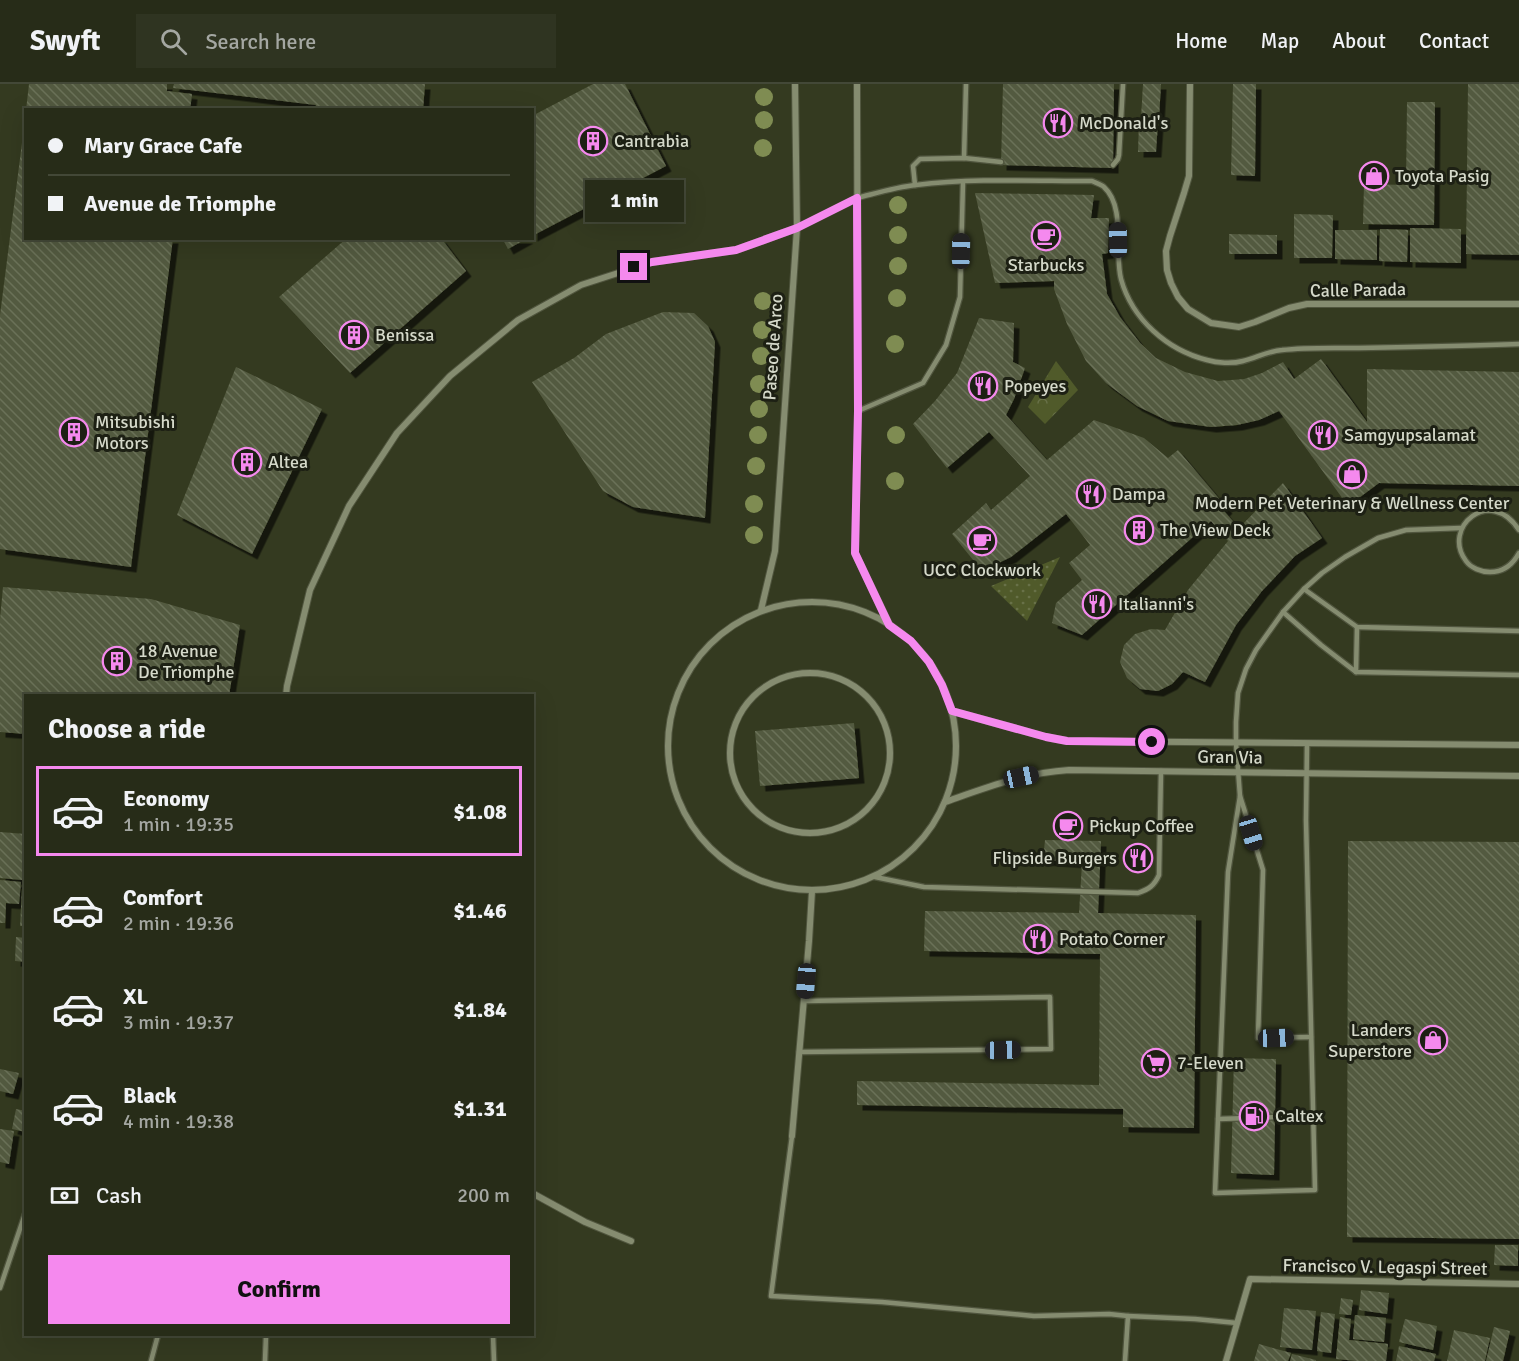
<!DOCTYPE html>
<meta charset="utf-8">
<style>
:root{--surface:#272c18;--page:#2f3421;--text:#f1f3f6;--muted:#a4a7a2;--line:#434837;--accent:#f589ee}
body{margin:0;font-family:Signika,sans-serif;background:var(--page);color:var(--text);height:100vh;display:flex;flex-direction:column;font-size:22px;white-space:nowrap}
*{box-sizing:border-box;margin:0}
p{font-size:20px;color:var(--muted)}
.icon{flex:none;width:33px;height:33px;fill:none;stroke:currentColor;stroke-width:2;stroke-linecap:round;stroke-linejoin:round}
.map{position:relative;flex:1;overflow:hidden}
.panel{position:absolute;left:24px;top:610px;width:510px;height:642px;display:flex;flex-direction:column;background:var(--surface);border-radius:0px;box-shadow:0 6px 24px #0002,0 0 0 2px var(--line)}
.panel>*{flex:none}
.top-card{position:absolute;left:24px;top:24px;width:510px;height:132px;border-radius:0px;box-shadow:0 6px 24px #0002,0 0 0 2px var(--line);display:grid;align-content:center;height:132px;padding:0 24px;background:var(--surface)}
.end{position:absolute;width:27px;height:27px;margin:-14px;border:8px solid #f589ee;background:#111;box-shadow:0 0 0 3px #111}
.from{border-radius:50%}
.bubble{position:absolute;height:42px;border-radius:0px;background:var(--surface);box-shadow:0 6px 24px #0002,0 0 0 2px var(--line);font-size:20px;font-weight:700;line-height:42px;text-align:center}
.car{position:absolute;width:18px;height:36px;margin:-18px -9px;border-radius:8px;box-shadow:0 0 4px 2px #0007;background:linear-gradient(#222 24%,#8ab4d8 0 40%,#222 0 76%,#8ab4d8 0 86%,#222 0)}
.top-card b{display:flex;align-items:center;gap:21px;height:57px;font-size:22px}
.top-card b+b{border-top:2px solid var(--line)}
.top-card i{width:15px;height:15px;background:var(--text)}
ul{padding:0;list-style:none}
li{display:flex;align-items:center;gap:18px;height:90px;margin:0 12px 9px;padding:0 12px;border:3px solid transparent;border-radius:0px}
li div{flex:1}
li b{display:block;font-size:22px}
li em{font-style:normal;font-weight:700}
li.on{border-color:var(--accent)}
li>.icon{width:54px;height:54px;stroke-width:1.5}
h2{padding:0 24px;font-size:27px;line-height:72px}
.pay{display:flex;align-items:center;gap:15px;height:66px;padding:0 24px;font-size:22px}
.pay p{margin-inline-start:auto}
.button{display:flex;gap:12px;margin-top:auto;padding:12px 24px}
.button a{flex:1;height:69px;border-radius:0px;background:var(--accent);color:#111;font-size:24px;font-weight:700;line-height:69px;text-align:center}
header{display:flex;align-items:center;gap:36px;box-sizing:border-box;height:84px;padding:0 30px;background:var(--surface);border-bottom:2px solid var(--line)}
header strong{font-size:28px}
nav{display:flex;gap:33px;margin-inline-start:auto;font-size:21px}
.search{width:420px;height:54px;background:var(--page);display:flex;align-items:center;gap:15px;box-sizing:border-box;padding:0 21px;border-radius:0px;color:var(--muted);font-size:22px}
.map>svg:first-child{display:block}
.park{fill:url(#park-crowns)}
.garden{fill:url(#garden-dots)}
.building{fill:url(#building-back-hatch);filter:url(#shadow)}
.lines{fill:none;stroke-linecap:round;stroke-linejoin:round}
.lane-casing{stroke:#50553e;stroke-width:7}
.street-casing{stroke:#50553e;stroke-width:8}
.lane{stroke:#858c70;stroke-width:4.5}
.street{stroke:#858c70;stroke-width:6}
.tree{fill:#7f8c52}
.route{stroke:#f589ee;stroke-width:8}
.labels{text-anchor:middle;dominant-baseline:central;stroke-width:6;stroke-linejoin:round;paint-order:stroke}
.poi-label{font-size:18px;fill:#d5d9ca;stroke:#1d2014;text-anchor:start}
.street-label{font-size:18px;fill:#d5d9ca;stroke:#1d2014}
</style>
<header>
<strong>Swyft</strong>
<div class="search"><svg class="icon" aria-label="search" viewBox="0 0 24 24"><circle cx="10" cy="10" r="6"/><path d="M15 15l6 6"/></svg>Search here</div>
<nav><a>Home</a><a>Map</a><a>About</a><a>Contact</a></nav>
</header>
<div class="map">
<svg width="1519" height="1277" viewBox="0 0 1519 1277">
<defs>
<pattern id="park-crowns" width="20" height="18" patternUnits="userSpaceOnUse" patternTransform="scale(1.5)"><rect width="20" height="18" fill="#505a2a"/><path d="M2 6a3 3 0 1 1 6 0M12 15a3 3 0 1 1 6 0" fill="none" stroke="#687148"/></pattern>
<pattern id="garden-dots" width="8" height="8" patternUnits="userSpaceOnUse" patternTransform="scale(1.5)"><rect width="8" height="8" fill="#505a2a"/><path d="M2 2h.1M6 6h.1" fill="none" stroke="#687148" stroke-width="1.8" stroke-linecap="round"/></pattern>
<pattern id="building-back-hatch" width="6" height="6" patternUnits="userSpaceOnUse" patternTransform="scale(1.5)"><rect width="6" height="6" fill="#535a3f"/><path d="M-1 5l2 2M0 0l6 6M5-1l2 2" fill="none" stroke="#6b7159"/></pattern>
<filter id="shadow"><feDropShadow dx="5.5" dy="5.5" stdDeviation="0" flood-color="#0009"/></filter>
</defs>
<rect width="100%" height="100%" fill="#343a20"/>
<path class="park" d="M1056,277L1078,306L1045,340L1028,323Z"/>
<path class="garden" d="M1060,473L1027,537L991,502Z"/>
<g class="building">
<path d="M29,0H167V7L192,10L190,26H26Z"/>
<path d="M174,0H425L423,26H315L316,21L173,4Z"/>
<path d="M593,0H625L666,82L532,152V32Z"/>
<path d="M1003,0H1114L1113,84L1001,81Z"/>
<path d="M1143,0H1161L1159,34L1141,33Z"/>
<path d="M1233,0H1256L1255,92L1231,91Z"/>
<path d="M1468,0H1519V171L1466,170Z"/>
<path d="M1407,18H1435L1434,141L1363,140L1364,100L1406,101Z"/>
<path d="M1139,36L1158,37L1156,68H1138Z"/>
<path d="M24,43H26V154H173L131,483L0,465V231Z"/>
<path d="M975,109L1094,111L1091,134H1109L1108,169L1102,170L1107,210L1120,233L1140,259L1156,274L1185,288L1218,297L1244,295L1262,289L1283,278L1294,295L1321,275L1367,338V285L1519,288V402L1379,399L1348,422L1279,327L1259,336L1237,341L1211,343L1168,337L1137,322L1106,299L1086,277L1067,240L1054,205V197L995,199Z"/>
<path d="M1294,130L1333,131L1332,174H1294Z"/>
<path d="M1410,144L1461,145V179L1410,178Z"/>
<path d="M1380,145L1408,146L1407,178L1379,177Z"/>
<path d="M1335,146H1377V176L1335,175Z"/>
<path d="M1229,150L1277,151V170H1229Z"/>
<path d="M347,154H441L466,187L350,289L279,213Z"/>
<path d="M502,154H528L508,165Z"/>
<path d="M663,228L694,229L708,242L715,258L705,434L633,423L603,407L532,298L574,274L606,250Z"/>
<path d="M979,234L1014,239L1013,278L1025,284L1014,315L1006,331L1047,376L1094,336L1144,354L1168,374L1178,366L1227,424L1224,427L1239,444L1283,399L1322,454L1295,472L1262,507L1236,541L1205,598L1183,588L1172,600L1158,607L1140,605L1127,594L1120,578L1124,561L1135,550L1151,545L1165,546L1188,506L1228,457L1211,437L1082,551L1052,539L1056,519L1082,496L1069,479L1090,461L1066,430L1011,473L982,487L952,450L986,419L991,426L1030,392L989,348L947,384L913,340L935,317L957,289Z"/>
<path d="M236,283L322,325L252,470L177,431Z"/>
<path d="M3,503L151,515L240,541L229,612H26V650L0,648V535Z"/>
<path d="M854,639L859,694L760,702L755,647Z"/>
<path d="M0,748L26,750L22,796L0,794Z"/>
<path d="M1045,756L1101,757L1098,829L1196,831L1194,1044L1123,1043V1025L857,1021V997L1099,1001L1100,870L924,867L925,827L1079,829L1082,779L1043,776Z"/>
<path d="M1348,757L1519,758V1155L1347,1153Z"/>
<path d="M0,796L21,798L19,820L6,819L5,839H0Z"/>
<path d="M22,805H26V842H20Z"/>
<path d="M16,853L26,854V878L15,877Z"/>
<path d="M1234,974L1276,975L1274,1091L1231,1089Z"/>
<path d="M0,985L19,989L13,1010L0,1007Z"/>
<path d="M16,1025L26,1027V1048L12,1045Z"/>
<path d="M0,1045L14,1047L9,1080L0,1078Z"/>
<path d="M1495,1161H1518V1182L1494,1181Z"/>
<path d="M1361,1206L1389,1209L1387,1230L1359,1226Z"/>
<path d="M1341,1214L1353,1216L1351,1231L1339,1230Z"/>
<path d="M1284,1224L1316,1227L1312,1266L1280,1263Z"/>
<path d="M1321,1228L1335,1230L1331,1269L1317,1267Z"/>
<path d="M1355,1231L1386,1234L1384,1258L1353,1255Z"/>
<path d="M1340,1233L1351,1235L1349,1256L1388,1260L1386,1277H1357L1336,1275Z"/>
<path d="M1405,1235L1437,1242L1433,1266L1399,1258Z"/>
<path d="M1494,1243L1510,1247L1503,1277H1486Z"/>
<path d="M1454,1246L1490,1254L1485,1277H1447Z"/>
<path d="M1259,1260L1291,1269L1288,1277H1254Z"/>
<path d="M1399,1262L1436,1270L1434,1277H1396Z"/>
<path d="M1292,1270L1316,1276V1277H1290Z"/>
</g>
<g class="lines">
<g class="lane-casing">
<g id="lane">
<path d="M964,74L966,0"/>
<path d="M1113,81L1118,75L1119,71L1123,0"/>
<path d="M915,101L913,82L920,75L964,74L1001,78"/>
<path d="M857,114C877,109 896,103 916,101C974,94 1034,97 1092,97C1096,99 1101,100 1104,103C1126,123 1114,168 1121,195C1132,235 1167,266 1207,276C1217,279 1232,280 1243,277C1256,274 1268,267 1282,266C1307,263 1334,264 1359,264C1413,263 1466,262 1519,260"/>
<path d="M858,327L923,299L946,261L960,213L963,98"/>
<path d="M1519,446C1490,401 1441,444 1466,477C1471,484 1481,488 1490,488C1504,488 1513,480 1519,469"/>
<path d="M1304,505L1357,543L1519,547"/>
<path d="M1283,528L1321,561L1356,588"/>
<path d="M1357,543L1356,588L1519,591"/>
<path d="M1240,712L1228,788L1215,1109L1315,1106L1306,736L1307,660"/>
<path d="M875,793L924,803L1138,809C1149,805 1154,802 1159,791L1161,687"/>
<path d="M1311,953L1258,954L1263,786L1240,712L1236,659V638L1238,609L1246,585L1256,566L1283,528L1304,505L1322,489L1345,473L1378,454L1406,446L1461,444"/>
<path d="M799,968L1051,965L1050,913L804,917"/>
<path d="M1218,1035L1313,1032"/>
<path d="M792,1052L771,1212L882,1218L1034,1232L1109,1230L1128,1232"/>
<path d="M0,1204L26,1127"/>
<path d="M493,1251L494,1277"/>
<path d="M151,1277L158,1251"/>
<path d="M265,1277L266,1251"/>
<path d="M1125,1277L1128,1232L1195,1235L1237,1239"/>
</g>
</g>
<g class="street-casing">
<g id="street">
<path d="M857,0L858,327L855,469L889,540"/>
<path d="M1190,0L1189,92L1184,109L1170,152L1166,167L1167,186L1171,199L1178,213L1188,225L1211,239L1239,243L1255,238L1289,224L1307,220H1519"/>
<circle cx="812" cy="662" r="144"/>
<path d="M761,526L775,467L797,144L795,0"/>
<circle cx="810" cy="669" r="80"/>
<path d="M286,612L287,602L310,506L349,422L397,349L450,292L518,236L581,201L652,178L736,166L797,144L857,114"/>
<path d="M952,627L1046,653L1067,657L1519,661"/>
<path d="M945,718C988,703 1024,689 1069,686L1519,692"/>
<path d="M792,1052L809,857L812,807"/>
<path d="M532,1109L585,1138L631,1157"/>
<path d="M1226,1277L1250,1195L1519,1200"/>
</g>
</g>
<use href="#lane" class="lane"/>
<use href="#street" class="street"/>
</g>
<g class="tree">
<circle cx="764" cy="13" r="9"/>
<circle cx="764" cy="36" r="9"/>
<circle cx="763" cy="64" r="9"/>
<circle cx="898" cy="121" r="9"/>
<circle cx="898" cy="151" r="9"/>
<circle cx="898" cy="182" r="9"/>
<circle cx="897" cy="214" r="9"/>
<circle cx="763" cy="217" r="9"/>
<circle cx="762" cy="246" r="9"/>
<circle cx="895" cy="260" r="9"/>
<circle cx="761" cy="272" r="9"/>
<circle cx="759" cy="300" r="9"/>
<circle cx="759" cy="325" r="9"/>
<circle cx="758" cy="351" r="9"/>
<circle cx="896" cy="351" r="9"/>
<circle cx="756" cy="382" r="9"/>
<circle cx="895" cy="397" r="9"/>
<circle cx="754" cy="420" r="9"/>
<circle cx="754" cy="451" r="9"/>
</g>
<g class="lines">
<path class="route" d="M634,183L652,178L736,166L797,144L857,114L858,327L855,469L889,541L911,557L929,578L942,601L952,627L1046,653L1067,657L1152,658"/>
</g>
<defs>
<g id="restaurant-ring" transform="scale(1.5)"><circle r="9.5" fill="#1d2014" stroke="#f589ee" stroke-width="1.5"/><path d="M-5-6h1v4h1v-4h1v4h1v-4h1v5L-1.5 .5V6h-2V.5L-5-1ZM5-6V6H3V1.5H1.5Q1.5-4 5-6Z" fill="#f589ee"/></g>
<g id="building-ring" transform="scale(1.5)"><circle r="9.5" fill="#1d2014" stroke="#f589ee" stroke-width="1.5"/><path d="M-4-6H4V6H1V3H-1V6H-4ZM-2.5-4.3h1.7v1.8h-1.7ZM.8-4.3h1.7v1.8H.8ZM-2.5-1h1.7V.8h-1.7ZM.8-1h1.7V.8H.8Z" fill="#f589ee"/></g>
<g id="shop-ring" transform="scale(1.5)"><circle r="9.5" fill="#1d2014" stroke="#f589ee" stroke-width="1.5"/><path d="M-5-2.5h2.3a2.7 3.5 0 0 1 5.4 0H5L5.5 6h-11ZM-1.5-2.5h3a1.5 2.3 0 0 0-3 0Z" fill="#f589ee"/></g>
<g id="cafe-ring" transform="scale(1.5)"><circle r="9.5" fill="#1d2014" stroke="#f589ee" stroke-width="1.5"/><path d="M-5.5-4.5H6V0H3Q3 3.5 0 3.5H-2.5Q-5.5 3.5-5.5 0ZM3-3.2v2h1.7v-2ZM-6 4.5H4V6H-6Z" fill="#f589ee"/></g>
<g id="supermarket-ring" transform="scale(1.5)"><circle r="9.5" fill="#1d2014" stroke="#f589ee" stroke-width="1.5"/><path d="M-6-5.5h2.5l.6 2H6L4.5 2H-2.5L-4.4-4H-6ZM-1.5 3.2a1.3 1.3 0 1 0 .1 0ZM3 3.2a1.3 1.3 0 1 0 .1 0Z" fill="#f589ee"/></g>
<g id="fuel-ring" transform="scale(1.5)"><circle r="9.5" fill="#1d2014" stroke="#f589ee" stroke-width="1.5"/><path d="M-5.5-6h7V0h2V4h1.3V-2.5L3-4.5l.8-.8L6-3V5H2.5V1h-1V6h-7ZM-4.2-4.7v3.2H.2V-4.7Z" fill="#f589ee"/></g>
</defs>
<g fill-rule="evenodd">
<use href="#restaurant-ring" x="1058" y="39"/>
<use href="#building-ring" x="593" y="57"/>
<use href="#shop-ring" x="1374" y="92"/>
<use href="#cafe-ring" x="1046" y="152"/>
<use href="#building-ring" x="354" y="251"/>
<use href="#restaurant-ring" x="983" y="302"/>
<use href="#building-ring" x="74" y="348"/>
<use href="#restaurant-ring" x="1323" y="351"/>
<use href="#building-ring" x="247" y="378"/>
<use href="#shop-ring" x="1352" y="390"/>
<use href="#restaurant-ring" x="1091" y="410"/>
<use href="#building-ring" x="1139" y="446"/>
<use href="#cafe-ring" x="982" y="457"/>
<use href="#restaurant-ring" x="1097" y="520"/>
<use href="#building-ring" x="117" y="577"/>
<use href="#cafe-ring" x="1068" y="742"/>
<use href="#restaurant-ring" x="1138" y="774"/>
<use href="#restaurant-ring" x="1038" y="855"/>
<use href="#shop-ring" x="1433" y="956"/>
<use href="#supermarket-ring" x="1156" y="979"/>
<use href="#fuel-ring" x="1254" y="1032"/>
</g>
<g class="labels">
<g class="poi-label">
<text x="1079" y="39">McDonald's</text>
<text x="614" y="57">Cantrabia</text>
<text x="1395" y="92">Toyota Pasig</text>
<text x="1046" y="181" text-anchor="middle">Starbucks</text>
<text x="375" y="251">Benissa</text>
<text x="1004" y="302">Popeyes</text>
<text x="95" y="338">Mitsubishi<tspan x="95" dy="21">Motors</tspan></text>
<text x="1344" y="351">Samgyupsalamat</text>
<text x="268" y="378">Altea</text>
<text x="1112" y="410">Dampa</text>
<text x="1352" y="419" text-anchor="middle">Modern Pet Veterinary &amp; Wellness Center</text>
<text x="1160" y="446">The View Deck</text>
<text x="982" y="486" text-anchor="middle">UCC Clockwork</text>
<text x="1118" y="520">Italianni's</text>
<text x="138" y="567">18 Avenue<tspan x="138" dy="21">De Triomphe</tspan></text>
<text x="1089" y="742">Pickup Coffee</text>
<text x="1117" y="774" text-anchor="end">Flipside Burgers</text>
<text x="1059" y="855">Potato Corner</text>
<text x="1412" y="946" text-anchor="end">Landers<tspan x="1412" dy="21">Superstore</tspan></text>
<text x="1177" y="979">7-Eleven</text>
<text x="1275" y="1032">Caltex</text>
</g>
<g class="street-label">
<text transform="translate(1358 206) rotate(-1)">Calle Parada</text>
<text transform="translate(773 263) rotate(-86)">Paseo de Arco</text>
<text transform="translate(1230 673) rotate(1)">Gran Via</text>
<text transform="translate(1385 1183) rotate(1)">Francisco V. Legaspi Street</text>
</g>
</g>
</svg>
<i class="end from" style="left:1152px;top:658px"></i>
<i class="end" style="left:634px;top:183px"></i>
<div class="bubble" style="left:585px;top:96px;width:99px">1 min</div>
<i class="car" style="left:1118px;top:156px;rotate:359deg"></i>
<i class="car" style="left:961px;top:167px;rotate:1deg"></i>
<i class="car" style="left:1021px;top:693px;rotate:78deg"></i>
<i class="car" style="left:1251px;top:749px;rotate:163deg"></i>
<i class="car" style="left:806px;top:897px;rotate:185deg"></i>
<i class="car" style="left:1276px;top:954px;rotate:88deg"></i>
<i class="car" style="left:1003px;top:966px;rotate:89deg"></i>
<div class="top-card">
<b><i class="from"></i>Mary Grace Cafe</b>
<b><i></i>Avenue de Triomphe</b>
</div>
<section class="panel">
<h2>Choose a ride</h2>
<ul>
<li class="on"><svg class="icon" aria-label="car" viewBox="0 0 24 24"><path d="M5 17H2v-5l4-1 3-4h7l3 4 3 1v5h-3M9 17h6M6 11h13"/><circle cx="7" cy="17" r="2"/><circle cx="17" cy="17" r="2"/></svg><div><b>Economy</b><p>1 min · 19:35</p></div><em>$1.08</em></li>
<li><svg class="icon" aria-label="car" viewBox="0 0 24 24"><path d="M5 17H2v-5l4-1 3-4h7l3 4 3 1v5h-3M9 17h6M6 11h13"/><circle cx="7" cy="17" r="2"/><circle cx="17" cy="17" r="2"/></svg><div><b>Comfort</b><p>2 min · 19:36</p></div><em>$1.46</em></li>
<li><svg class="icon" aria-label="car" viewBox="0 0 24 24"><path d="M5 17H2v-5l4-1 3-4h7l3 4 3 1v5h-3M9 17h6M6 11h13"/><circle cx="7" cy="17" r="2"/><circle cx="17" cy="17" r="2"/></svg><div><b>XL</b><p>3 min · 19:37</p></div><em>$1.84</em></li>
<li><svg class="icon" aria-label="car" viewBox="0 0 24 24"><path d="M5 17H2v-5l4-1 3-4h7l3 4 3 1v5h-3M9 17h6M6 11h13"/><circle cx="7" cy="17" r="2"/><circle cx="17" cy="17" r="2"/></svg><div><b>Black</b><p>4 min · 19:38</p></div><em>$1.31</em></li>
</ul>
<div class="pay"><svg class="icon" aria-label="cash" viewBox="0 0 24 24"><path d="M3 7h18v10H3z"/><circle cx="12" cy="12" r="2"/></svg>Cash<p>200 m</p></div>
<div class="button"><a>Confirm</a></div>
</section>
</div>
